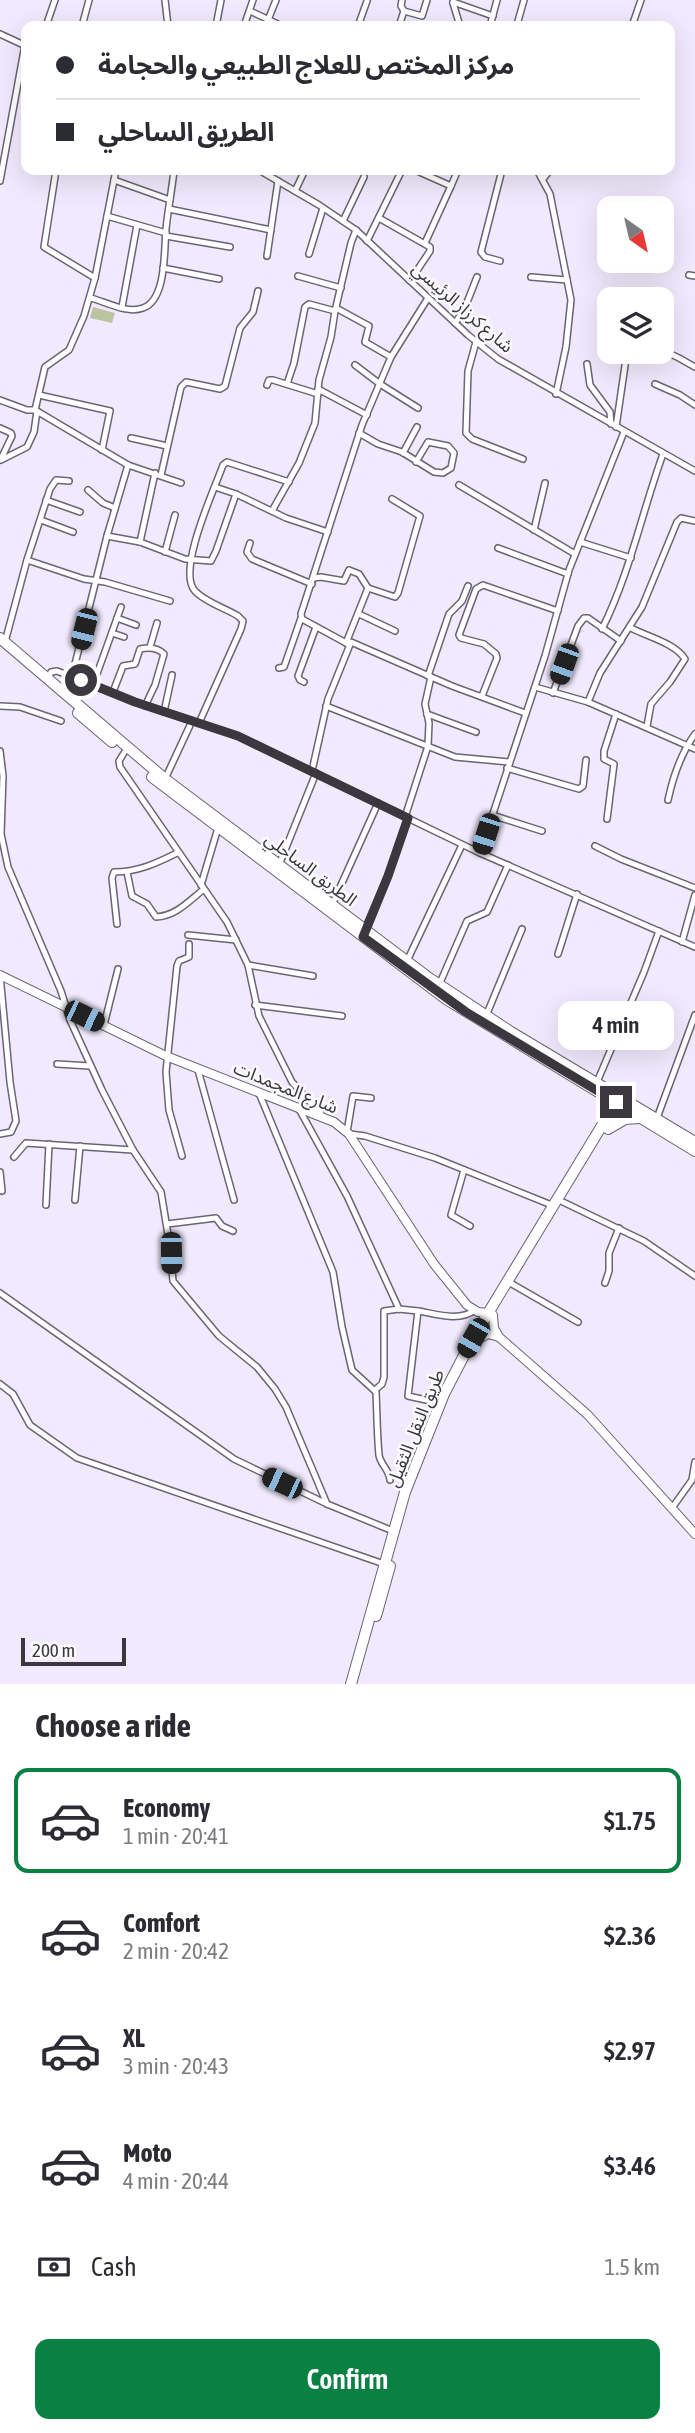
<!DOCTYPE html>
<meta charset="utf-8">
<style>
:root{--surface:#fff;--page:#f7f7f7;--text:#2b2b33;--muted:#7c7c81;--line:#e1e1e2;--accent:#0b8043}
body{margin:0;font-family:"Asap Condensed","Noto Sans Arabic",sans-serif;background:var(--page);color:var(--text);height:100vh;display:flex;flex-direction:column;font-size:26px;white-space:nowrap}
*{box-sizing:border-box;margin:0}
p{font-size:23px;color:var(--muted)}
.icon{flex:none;width:38px;height:38px;fill:none;stroke:currentColor;stroke-width:2;stroke-linecap:round;stroke-linejoin:round}
.map{position:relative;height:1684px;overflow:hidden}
.panel{display:flex;flex-direction:column;background:var(--surface);flex:1}
.panel>*{flex:none}
.top-card{position:absolute;left:21px;top:21px;width:654px;height:154px;border-radius:14px;box-shadow:0 7px 28px #0002;display:grid;align-content:center;height:154px;padding:0 35px;background:var(--surface)}
.needle{width:46px;rotate:146deg}
.tools{position:absolute;left:597px;top:196px;display:grid;gap:14px}
.tools a{display:grid;place-items:center;width:77px;height:77px;border-radius:14px;background:var(--surface);box-shadow:0 7px 28px #0002;font-size:35px}
.scale{position:absolute;left:21px;bottom:18px;width:105px;box-sizing:border-box;padding-left:7px;border:4px solid #3a373f;border-top:0;font-size:19px;line-height:24px;white-space:nowrap;color:#3a373f;-webkit-text-stroke:5px #fbfafd;paint-order:stroke}
.end{position:absolute;width:32px;height:32px;margin:-16px;border:9px solid #3a373f;background:#fff;box-shadow:0 0 0 4px #fff}
.from{border-radius:50%}
.bubble{position:absolute;height:49px;border-radius:14px;background:var(--surface);box-shadow:0 7px 28px #0002;font-size:23px;font-weight:600;line-height:49px;text-align:center}
.car{position:absolute;width:21px;height:42px;margin:-21px -10px;border-radius:9px;box-shadow:0 0 5px 2px #0007;background:linear-gradient(#222 24%,#8ab4d8 0 40%,#222 0 76%,#8ab4d8 0 86%,#222 0)}
.top-card b{display:flex;align-items:center;gap:24px;height:66px;font-size:26px}
.top-card b+b{border-top:2px solid var(--line)}
.top-card i{width:18px;height:18px;background:var(--text)}
ul{padding:0;list-style:none}
li{display:flex;align-items:center;gap:21px;height:105px;margin:0 14px 10px;padding:0 21px;border:4px solid transparent;border-radius:14px}
li div{flex:1}
li b{display:block;font-size:26px}
li em{font-style:normal;font-weight:600}
li.active{border-color:var(--accent)}
li>.icon{width:63px;height:63px;stroke-width:1.5}
h2{padding:0 35px;font-size:32px;line-height:84px}
.pay{display:flex;align-items:center;gap:18px;height:77px;padding:0 35px;font-size:26px}
.pay p{margin-inline-start:auto}
.cta{display:flex;gap:14px;margin-top:auto;padding:14px 35px}
.cta a{flex:1;height:80px;border-radius:14px;background:var(--accent);color:#fff;font-size:28px;font-weight:600;line-height:80px;text-align:center}
.map>svg:first-child{display:block}
.green{fill:#bcc3a1}
.lines{fill:none;stroke-linecap:round;stroke-linejoin:round}
.minor-casing{stroke:#6a6474;stroke-width:8}
.major-casing{stroke:#6a6474;stroke-width:10}
.highway-casing{stroke:#6a6474;stroke-width:12}
.minor{stroke:#fff;stroke-width:5}
.major{stroke:#fff;stroke-width:8}
.highway{stroke:#fff;stroke-width:10}
.route{stroke:#3a373f;stroke-width:9}
.labels{text-anchor:middle;dominant-baseline:central;stroke-width:5;stroke-linejoin:round;paint-order:stroke}
.street-label{font-size:18px;fill:#3a373f;stroke:#fbfafd}
</style>
<div class="map">
<svg width="695" height="1684" viewBox="0 0 695 1684">
<rect width="100%" height="100%" fill="#f1e9fd"/>
<path class="green" d="M93,307L115,313L112,323L90,318Z"/>
<g class="lines">
<g class="minor-casing">
<g id="minor">
<path d="M165,0L168,26"/>
<path d="M453,2L493,16"/>
<path d="M453,3L460,26"/>
<path d="M250,11L282,26"/>
<path d="M404,11L422,16L427,0"/>
<path d="M268,20L276,0"/>
<path d="M46,26L55,0"/>
<path d="M82,26L89,0"/>
<path d="M216,26L221,0"/>
<path d="M244,26L253,0"/>
<path d="M358,26L367,1"/>
<path d="M399,26L404,11L401,6L402,0"/>
<path d="M490,26L497,0"/>
<path d="M521,26L518,21L524,0"/>
<path d="M632,26L641,0"/>
<path d="M0,34L26,46"/>
<path d="M56,170L44,247L95,278"/>
<path d="M259,170L319,205L356,230L468,335L498,359L695,471"/>
<path d="M415,170L451,186L458,170"/>
<path d="M537,170L550,194L571,300L566,347L556,394"/>
<path d="M543,179L550,170"/>
<path d="M114,180L170,200"/>
<path d="M0,181L25,45"/>
<path d="M295,191L305,170"/>
<path d="M169,209L271,230"/>
<path d="M107,216L166,233"/>
<path d="M379,218L430,247V251L410,281"/>
<path d="M343,221L364,177"/>
<path d="M166,236L230,247"/>
<path d="M367,241L402,170"/>
<path d="M425,243L451,186"/>
<path d="M309,254L323,208"/>
<path d="M267,256L278,181"/>
<path d="M500,261L485,257L481,252L502,170"/>
<path d="M163,268L219,279"/>
<path d="M689,275L695,276"/>
<path d="M298,276L341,288"/>
<path d="M531,277L567,280"/>
<path d="M91,298C106,302 127,314 143,308C167,300 164,248 166,229C168,209 172,190 174,170"/>
<path d="M122,307L137,225"/>
<path d="M336,308L369,326L365,342L391,357"/>
<path d="M455,323L464,310L477,277"/>
<path d="M662,335V331"/>
<path d="M476,342L468,371L466,433L472,439L523,459"/>
<path d="M662,350L679,358L695,367"/>
<path d="M644,352L645,356"/>
<path d="M587,364L590,385L610,412L611,424"/>
<path d="M355,365L380,384L418,408"/>
<path d="M287,384L294,363L305,307L309,304L335,311"/>
<path d="M655,384L680,395L695,405"/>
<path d="M267,385L269,380H273L318,394"/>
<path d="M318,389L367,415"/>
<path d="M39,395L110,411L102,450"/>
<path d="M0,400L27,410H35"/>
<path d="M616,427L627,352"/>
<path d="M0,428L11,433L12,436L1,459"/>
<path d="M359,433L378,444L402,452L434,472L443,473L451,468L454,453L448,446L428,442L416,462"/>
<path d="M131,438L167,446"/>
<path d="M403,453L417,427"/>
<path d="M1,460L27,447L34,432L37,411"/>
<path d="M128,465L181,483"/>
<path d="M161,475L181,387L186,382L220,389L225,386L240,328L253,312L258,291"/>
<path d="M459,485L575,554"/>
<path d="M215,487L236,494L286,518L328,532"/>
<path d="M88,490L103,503L115,508"/>
<path d="M46,500L80,512"/>
<path d="M272,511L299,463L315,423L319,380L331,337L335,311L351,243L356,230"/>
<path d="M41,520L73,532"/>
<path d="M534,530L545,483"/>
<path d="M107,536L140,542L185,559L211,561L216,551L236,494"/>
<path d="M140,542L155,473"/>
<path d="M580,542L631,558"/>
<path d="M250,543L247,552L252,559L312,584"/>
<path d="M498,548L568,574"/>
<path d="M165,552L175,515"/>
<path d="M27,560L84,579L105,582L170,601"/>
<path d="M314,578L321,577L344,581L349,570L359,574L368,588"/>
<path d="M359,614L395,631"/>
<path d="M117,618L136,625"/>
<path d="M631,628C648,637 675,643 685,659L670,682L651,704L647,726"/>
<path d="M602,629C630,573 642,512 663,454"/>
<path d="M112,633L124,637"/>
<path d="M5,642L27,560L50,489L56,480L69,481"/>
<path d="M346,643L368,588L395,597L398,593L420,516L392,499"/>
<path d="M348,644L302,619L301,614L362,425L391,357L428,298"/>
<path d="M150,647L157,623"/>
<path d="M279,668L284,667L301,618"/>
<path d="M72,676L107,536L128,465L35,410L45,367L69,350L84,316L95,278L116,170"/>
<path d="M428,676L449,614L462,601L468,586"/>
<path d="M48,679L51,672L57,671L135,702L238,736L480,853L695,947"/>
<path d="M304,682L300,680L298,676L316,627"/>
<path d="M93,685L121,607"/>
<path d="M535,687L588,702L695,749"/>
<path d="M113,692L123,666L135,664L140,649C149,647 157,647 164,654L155,685L145,706"/>
<path d="M553,693L578,626L584,618H588L621,641"/>
<path d="M482,696L497,658L496,654L484,644L461,638L459,635L476,589L483,585L558,611"/>
<path d="M588,702L600,673L642,607L677,522L681,518L695,521"/>
<path d="M0,706L20,707L61,721"/>
<path d="M326,706L455,757L509,762"/>
<path d="M164,712L172,675"/>
<path d="M427,714L476,732"/>
<path d="M199,723L241,629L243,621L238,616C225,608 205,602 195,591C176,571 215,488 223,465L227,462L289,482"/>
<path d="M0,751L3,776L1,834L8,867L61,991L70,1020L102,1090L133,1150L161,1192L170,1247L173,1281L219,1336L257,1367L275,1389L286,1407L327,1504"/>
<path d="M124,753L119,761L120,767L227,922L248,965L259,1016L292,1082L321,1114"/>
<path d="M507,768L579,789L583,786L586,760"/>
<path d="M312,771L328,699L351,642L452,686L525,713"/>
<path d="M165,779L192,721"/>
<path d="M668,800C673,777 681,753 695,734"/>
<path d="M492,815L542,831"/>
<path d="M405,817L428,746L429,723L425,704L431,677"/>
<path d="M607,819L614,764L604,759V751L616,714"/>
<path d="M595,846L621,859L695,888"/>
<path d="M480,853L545,656L569,570L624,432"/>
<path d="M279,865L316,773"/>
<path d="M127,872L132,896L147,904L156,917C176,916 189,901 204,889"/>
<path d="M201,885L218,828"/>
<path d="M332,905L378,803"/>
<path d="M117,924L112,878L114,872C138,872 157,863 177,853"/>
<path d="M365,929L388,876L408,818"/>
<path d="M188,935L236,940"/>
<path d="M682,942L695,895"/>
<path d="M558,954L577,894"/>
<path d="M407,961L462,845"/>
<path d="M248,965L313,976"/>
<path d="M439,985L467,921L487,912L508,865"/>
<path d="M255,1005L342,1016"/>
<path d="M486,1016L522,929"/>
<path d="M104,1025L118,969"/>
<path d="M57,1064L90,1066"/>
<path d="M198,1070L234,1200"/>
<path d="M597,1082L644,972L659,931"/>
<path d="M259,1093L333,1272L342,1327L352,1370L376,1392C377,1413 377,1434 379,1455C380,1464 389,1469 390,1480"/>
<path d="M299,1109L347,1196L399,1309"/>
<path d="M657,1118L695,1015"/>
<path d="M347,1132L353,1096L371,1098"/>
<path d="M0,1134L11,1132L16,1121L10,1082L0,975"/>
<path d="M350,1134L365,1136L435,1158L554,1206"/>
<path d="M182,1156L169,1110L166,1072L177,966L179,961L189,957V944"/>
<path d="M14,1157L26,1143L133,1150"/>
<path d="M464,1170L451,1215L470,1226"/>
<path d="M0,1172L2,1191"/>
<path d="M75,1200L80,1146"/>
<path d="M563,1202L644,1241L695,1276"/>
<path d="M46,1205L49,1144"/>
<path d="M167,1224L216,1218L222,1226L233,1231"/>
<path d="M605,1283L609,1271V1253L619,1228"/>
<path d="M512,1284L578,1322"/>
<path d="M0,1293L234,1459L327,1504L393,1531"/>
<path d="M0,1384L13,1394L30,1425L77,1458L384,1564"/>
<path d="M375,1390L382,1384L384,1377V1311L399,1309L418,1311"/>
<path d="M440,1403L408,1396L418,1311C437,1314 459,1322 475,1310"/>
<path d="M672,1508L692,1480L695,1462"/>
</g>
</g>
<g class="major-casing">
<g id="major">
<path d="M0,975L166,1056L334,1122L349,1134L434,1264L467,1305L478,1312L488,1313"/>
<path d="M493,1315L494,1328L499,1337L588,1415L695,1534"/>
<path d="M479,1339L488,1334L499,1337"/>
</g>
</g>
<g class="highway-casing">
<g id="highway">
<path d="M0,638L165,779L429,978L511,1032L695,1142"/>
<path d="M78,713L112,742"/>
<path d="M152,777L446,999L695,1151"/>
<path d="M608,1129L625,1119L639,1118"/>
<path d="M376,1616L390,1566"/>
<path d="M351,1684L405,1492L444,1394L473,1338L618,1099"/>
</g>
</g>
<use href="#minor" class="minor"/>
<use href="#major" class="major"/>
<use href="#highway" class="highway"/>
</g>
<g class="lines">
<path class="route" d="M81,680L135,702L238,736L408,818L388,876L363,937L466,1012L616,1102"/>
</g>
<g class="labels">
<g class="street-label">
<text transform="translate(463 307) rotate(41)">شارع كرزاز الرئيسي</text>
<text transform="translate(311 869) rotate(37)">الطريق الساحلي</text>
<text transform="translate(286 1087) rotate(22)">شارع المجمدات</text>
<text transform="translate(415 1428) rotate(-68)">طريق النقل الثقيل</text>
</g>
</g>
</svg>
<div class="tools">
<a><svg class="needle" viewBox="-14 -14 28 28"><path d="M0-13l5 13h-10z" fill="#e53935"/><path d="M0 13l5-13h-10z" fill="#7c7c81"/></svg></a>
<a><svg class="icon" aria-label="layers" viewBox="0 0 24 24"><path d="M12 4l9 5-9 5-9-5zM3 14l9 5 9-5"/></svg></a>
</div>
<div class="scale">200 m</div>
<i class="end from" style="left:81px;top:680px"></i>
<i class="end" style="left:616px;top:1102px"></i>
<div class="bubble" style="left:558px;top:1001px;width:116px">4 min</div>
<i class="car" style="left:84px;top:629px;rotate:194deg"></i>
<i class="car" style="left:564px;top:664px;rotate:200deg"></i>
<i class="car" style="left:486px;top:834px;rotate:198deg"></i>
<i class="car" style="left:84px;top:1016px;rotate:116deg"></i>
<i class="car" style="left:171px;top:1253px;rotate:179deg"></i>
<i class="car" style="left:473px;top:1338px;rotate:210deg"></i>
<i class="car" style="left:282px;top:1483px;rotate:295deg"></i>
<div class="top-card">
<b><i class="from"></i>مركز المختص للعلاج الطبيعي والحجامة</b>
<b><i></i>الطريق الساحلي</b>
</div>
</div>
<section class="panel">
<h2>Choose a ride</h2>
<ul>
<li class="active"><svg class="icon" aria-label="car" viewBox="0 0 24 24"><path d="M5 17H2v-5l4-1 3-4h7l3 4 3 1v5h-3M9 17h6M6 11h13"/><circle cx="7" cy="17" r="2"/><circle cx="17" cy="17" r="2"/></svg><div><b>Economy</b><p>1 min · 20:41</p></div><em>$1.75</em></li>
<li><svg class="icon" aria-label="car" viewBox="0 0 24 24"><path d="M5 17H2v-5l4-1 3-4h7l3 4 3 1v5h-3M9 17h6M6 11h13"/><circle cx="7" cy="17" r="2"/><circle cx="17" cy="17" r="2"/></svg><div><b>Comfort</b><p>2 min · 20:42</p></div><em>$2.36</em></li>
<li><svg class="icon" aria-label="car" viewBox="0 0 24 24"><path d="M5 17H2v-5l4-1 3-4h7l3 4 3 1v5h-3M9 17h6M6 11h13"/><circle cx="7" cy="17" r="2"/><circle cx="17" cy="17" r="2"/></svg><div><b>XL</b><p>3 min · 20:43</p></div><em>$2.97</em></li>
<li><svg class="icon" aria-label="car" viewBox="0 0 24 24"><path d="M5 17H2v-5l4-1 3-4h7l3 4 3 1v5h-3M9 17h6M6 11h13"/><circle cx="7" cy="17" r="2"/><circle cx="17" cy="17" r="2"/></svg><div><b>Moto</b><p>4 min · 20:44</p></div><em>$3.46</em></li>
</ul>
<div class="pay"><svg class="icon" aria-label="cash" viewBox="0 0 24 24"><path d="M3 7h18v10H3z"/><circle cx="12" cy="12" r="2"/></svg>Cash<p>1.5 km</p></div>
<div class="cta"><a>Confirm</a></div>
</section>
